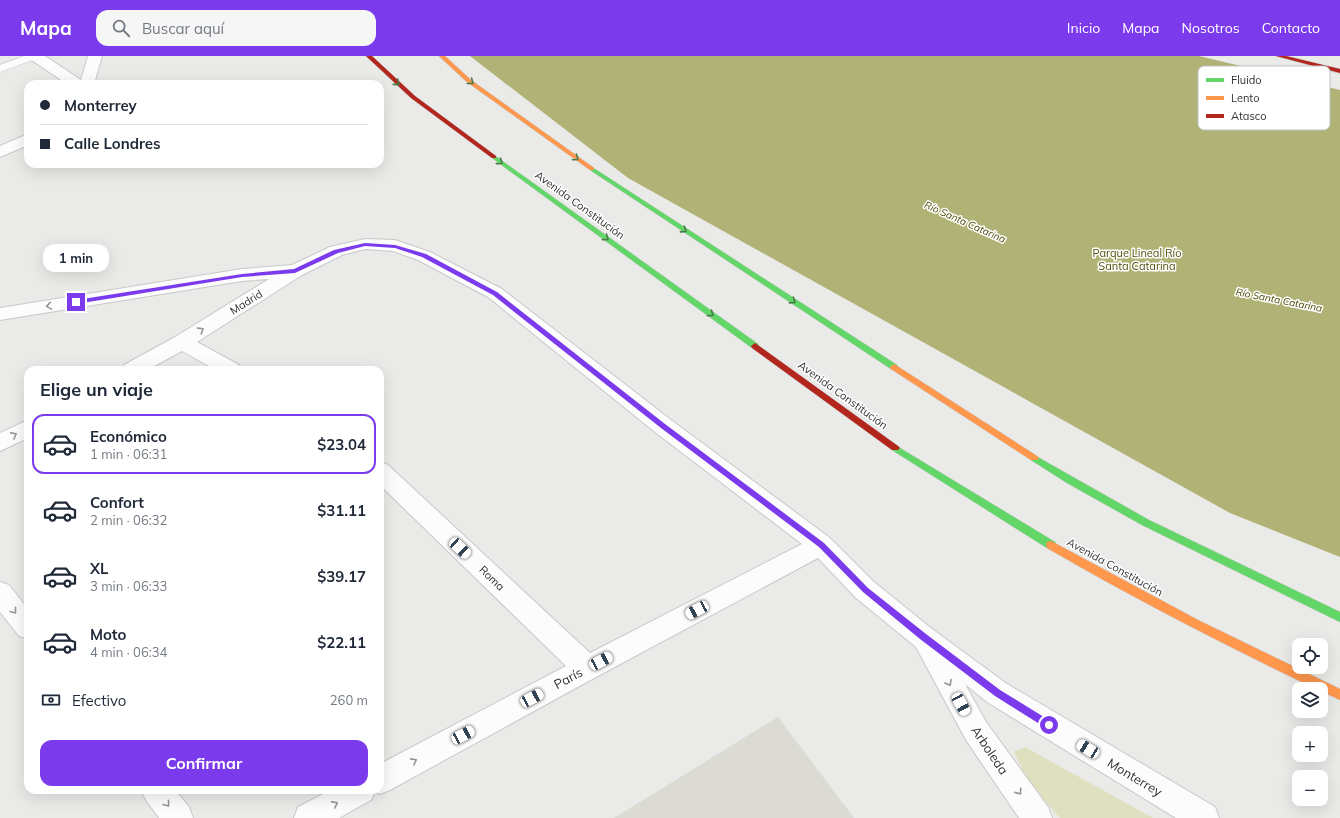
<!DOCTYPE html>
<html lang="es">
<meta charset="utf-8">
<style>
:root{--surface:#fff;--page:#f6f6f7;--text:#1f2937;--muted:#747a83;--line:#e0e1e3;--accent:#7c3aed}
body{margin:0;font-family:Mulish,sans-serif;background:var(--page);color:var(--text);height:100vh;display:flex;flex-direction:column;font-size:15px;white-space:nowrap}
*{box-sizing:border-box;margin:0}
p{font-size:13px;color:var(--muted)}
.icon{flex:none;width:22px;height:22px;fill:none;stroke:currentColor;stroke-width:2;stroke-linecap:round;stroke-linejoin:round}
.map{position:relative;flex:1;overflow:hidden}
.sheet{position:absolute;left:24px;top:310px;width:360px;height:428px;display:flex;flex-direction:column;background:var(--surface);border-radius:12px;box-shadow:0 4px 16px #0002}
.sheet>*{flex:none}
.guide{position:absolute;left:24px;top:24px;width:360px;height:88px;border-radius:12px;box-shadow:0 4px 16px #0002;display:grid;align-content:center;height:88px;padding:0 16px;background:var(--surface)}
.tools{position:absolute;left:1292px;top:582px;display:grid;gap:8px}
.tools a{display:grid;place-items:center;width:36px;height:36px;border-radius:8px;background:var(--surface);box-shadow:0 4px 16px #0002;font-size:20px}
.end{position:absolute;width:18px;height:18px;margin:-9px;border:5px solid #7c3aed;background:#fff;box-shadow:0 0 0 2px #fff}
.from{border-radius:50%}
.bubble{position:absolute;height:28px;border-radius:12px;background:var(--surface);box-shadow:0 4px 16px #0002;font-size:13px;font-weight:700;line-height:28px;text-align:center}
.car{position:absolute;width:12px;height:24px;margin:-12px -6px;border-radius:5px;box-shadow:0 0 3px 1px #0007;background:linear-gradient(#fff 24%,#345 0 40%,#fff 0 76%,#345 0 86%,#fff 0)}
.guide b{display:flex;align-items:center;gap:14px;height:38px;font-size:15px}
.guide b+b{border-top:1px solid var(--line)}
.guide i{width:10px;height:10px;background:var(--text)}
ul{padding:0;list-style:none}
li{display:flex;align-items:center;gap:12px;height:60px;margin:0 8px 6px;padding:0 8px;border:2px solid transparent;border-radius:12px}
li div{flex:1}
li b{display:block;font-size:15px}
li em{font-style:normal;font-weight:700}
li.current{border-color:var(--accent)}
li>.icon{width:36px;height:36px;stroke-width:1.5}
h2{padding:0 16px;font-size:18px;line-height:48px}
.pay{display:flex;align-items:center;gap:10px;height:44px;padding:0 16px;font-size:15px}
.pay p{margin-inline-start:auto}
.cta{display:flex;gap:8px;margin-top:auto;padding:8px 16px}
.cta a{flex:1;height:46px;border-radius:12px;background:var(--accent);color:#fff;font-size:16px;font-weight:700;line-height:46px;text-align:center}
header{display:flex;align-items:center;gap:24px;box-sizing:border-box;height:56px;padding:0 20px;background:var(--accent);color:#fff}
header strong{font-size:19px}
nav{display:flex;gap:22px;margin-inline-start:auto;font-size:14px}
.search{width:280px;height:36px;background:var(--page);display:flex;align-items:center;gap:10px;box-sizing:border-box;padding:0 14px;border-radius:12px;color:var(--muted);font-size:15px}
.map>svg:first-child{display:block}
.built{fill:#dbdbd4}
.green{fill:#dee0c0}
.water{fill:#b1b275}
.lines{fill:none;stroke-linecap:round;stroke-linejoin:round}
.lane-casing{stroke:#c8c8c6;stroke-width:1}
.street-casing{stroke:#c8c8c6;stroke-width:2}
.fast-casing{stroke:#c6c6c5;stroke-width:1}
.slow-casing{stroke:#c6c6c5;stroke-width:1}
.jam-casing{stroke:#c6c6c5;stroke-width:1}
.lane{fill:#fcfcfc;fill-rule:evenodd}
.street{fill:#fcfcfc;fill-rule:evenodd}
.fast{fill:#63d668;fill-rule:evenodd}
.slow{fill:#ff974d;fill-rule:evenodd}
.jam{fill:#b3261e;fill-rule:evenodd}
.oneway{stroke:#477b48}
.oneway2{stroke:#969695}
.route{fill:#7c3aed}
.labels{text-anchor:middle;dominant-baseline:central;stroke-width:3;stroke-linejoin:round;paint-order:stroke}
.far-water-label{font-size:10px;font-style:italic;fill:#484802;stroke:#fff}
.street-label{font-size:11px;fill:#30302e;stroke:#fff}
.park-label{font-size:11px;fill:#50510e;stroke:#fff}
.near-street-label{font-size:13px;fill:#30302e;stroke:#fff}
.key{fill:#fff;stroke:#c1c1c0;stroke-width:1}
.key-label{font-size:11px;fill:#30302e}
</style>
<header>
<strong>Mapa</strong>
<div class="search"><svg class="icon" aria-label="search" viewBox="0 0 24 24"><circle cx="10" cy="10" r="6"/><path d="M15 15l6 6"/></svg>Buscar aquí</div>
<nav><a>Inicio</a><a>Mapa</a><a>Nosotros</a><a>Contacto</a></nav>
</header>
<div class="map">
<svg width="1340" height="762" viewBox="0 0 1340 762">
<rect width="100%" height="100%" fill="#eaeae8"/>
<path class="built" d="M778,661L854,762H614Z"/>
<path class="green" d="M1025,691L1153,762H1060L1029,727L1014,696Z"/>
<path class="water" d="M470,0H1199L1340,34V501L1230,457L628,122Z"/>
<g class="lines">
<g class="lane-casing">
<path id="lane" d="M24,0H39L38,2L0,16V9Z"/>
</g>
<g class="street-casing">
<g id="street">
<path d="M28,0H45L81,24L88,0H102L94,28H67L30,3Z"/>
<path d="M28,78V89L0,101V90Z"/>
<path d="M365,183L395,184L430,196L502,233L671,364L830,482L874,526L932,573L1007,628L1215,751L1219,762H1176L987,646L965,628L986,666L1048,751L1052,762H1019L966,684L916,591L856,542L818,502L596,621L390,734L380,738L375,736L371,744L339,762H294L298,751L331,734H380V708L566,610L380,429V406L388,409L590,597L802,488L655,376L488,241L418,204L393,195L365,193L342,199L302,219L197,286L239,309L242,314H216L182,295L147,314H121L124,309L175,281L269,223L242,225L0,264V252L242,213L292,209L330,191Z"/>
<path d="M28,364V382L0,395V377Z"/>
<path d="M0,526L9,529L28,553V583L19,580L0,556Z"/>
<path d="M141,734H175L189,751L193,762H159L146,744Z"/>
</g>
</g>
<g class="fast-casing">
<g id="fast">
<path d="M494,99L758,288L759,290L758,292H752L492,102L491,101Z"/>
<path d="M592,111L897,309L898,311L897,313H891L590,114V112Z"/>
<path d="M895,389L1055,486L1056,489L1055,492L1051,493L1047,492L892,394L890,392L892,390Z"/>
<path d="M1034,399L1149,464L1340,556V566L1142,469L1067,427L1031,404L1029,402L1031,400Z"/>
</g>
</g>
<g class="slow-casing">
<g id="slow">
<path d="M439,0H445L471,24L594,112V114H590L467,26Z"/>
<path d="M894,308L1037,400L1039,402L1037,404H1031L891,313L890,311Z"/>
<path d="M1051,485L1198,564L1340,633V644L1321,635V633H1316C1225,589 1135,543 1047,492L1046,489L1047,486Z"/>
</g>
</g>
<g class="jam-casing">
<g id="jam">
<path d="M366,0H372L415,40L496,100V102H492L411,42Z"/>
<path d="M1276,0H1286L1340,13V17Z"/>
<path d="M755,287L898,390L900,392L898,394H892L752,292L751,290Z"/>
</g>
</g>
<use href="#lane" class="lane"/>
<use href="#street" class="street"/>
<use href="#fast" class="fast"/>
<use href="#slow" class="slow"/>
<use href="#jam" class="jam"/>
</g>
<defs><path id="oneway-chevron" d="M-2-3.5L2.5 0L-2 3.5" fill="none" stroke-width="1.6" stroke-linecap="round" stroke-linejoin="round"/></defs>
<g class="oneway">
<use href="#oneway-chevron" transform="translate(471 26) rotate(38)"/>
<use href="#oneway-chevron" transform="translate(397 27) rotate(41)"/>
<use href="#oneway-chevron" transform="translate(576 102) rotate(35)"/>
<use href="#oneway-chevron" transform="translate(500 106) rotate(36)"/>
<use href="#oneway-chevron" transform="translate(684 174) rotate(33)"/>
<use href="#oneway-chevron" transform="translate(606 182) rotate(36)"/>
<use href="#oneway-chevron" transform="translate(793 245) rotate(33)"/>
<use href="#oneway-chevron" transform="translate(711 258) rotate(36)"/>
</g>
<g class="oneway2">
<use href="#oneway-chevron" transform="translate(49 250) rotate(171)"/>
<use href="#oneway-chevron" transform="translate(201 274) rotate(-32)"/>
<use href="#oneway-chevron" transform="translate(14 379) rotate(-29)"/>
<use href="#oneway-chevron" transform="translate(14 555) rotate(52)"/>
<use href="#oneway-chevron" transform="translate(949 627) rotate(61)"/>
<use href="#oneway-chevron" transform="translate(414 705) rotate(-28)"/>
<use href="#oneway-chevron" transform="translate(1019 736) rotate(55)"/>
<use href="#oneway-chevron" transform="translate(167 748) rotate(52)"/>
<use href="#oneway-chevron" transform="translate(335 748) rotate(-28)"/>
</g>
<path class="route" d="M365,187L395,189L426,198L497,236L665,368L824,487L868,532L926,578L1000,634L1052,666L1053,669L1052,672H1046L995,640L920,583L863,536L819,491L661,372L493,239L422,201L395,192L365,190L338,197L295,217L242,221L76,248L73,246L76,244L242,218L294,213L334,194Z"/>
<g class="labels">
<g class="far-water-label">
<text transform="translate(965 166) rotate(24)">Río Santa Catarina</text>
<text transform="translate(1279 244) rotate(11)">Río Santa Catarina</text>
</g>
<g class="street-label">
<text transform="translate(580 149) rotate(36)">Avenida Constitución</text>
<text transform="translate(246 246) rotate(-32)">Madrid</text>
<text transform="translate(843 339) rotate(36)">Avenida Constitución</text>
<text transform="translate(1115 511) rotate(29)">Avenida Constitución</text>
<text transform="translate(492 522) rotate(44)">Roma</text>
</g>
<g class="park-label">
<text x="1137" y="197">Parque Lineal Río<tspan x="1137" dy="13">Santa Catarina</tspan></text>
</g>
<g class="near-street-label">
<text transform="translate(568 622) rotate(-28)">París</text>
<text transform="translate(990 694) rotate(56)">Arboleda</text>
<text transform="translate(1135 721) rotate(31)">Monterrey</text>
</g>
</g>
<rect x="1198" y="10" width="132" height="64" rx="6" class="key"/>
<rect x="1206" y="22" width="18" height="4" fill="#63d668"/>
<rect x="1206" y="40" width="18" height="4" fill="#ff974d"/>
<rect x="1206" y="58" width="18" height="4" fill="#b3261e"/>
<g class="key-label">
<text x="1231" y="28">Fluido</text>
<text x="1231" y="46">Lento</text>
<text x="1231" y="64">Atasco</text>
</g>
</svg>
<div class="tools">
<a><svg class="icon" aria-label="locate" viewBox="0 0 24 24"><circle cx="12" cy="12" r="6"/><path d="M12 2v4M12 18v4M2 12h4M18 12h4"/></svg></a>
<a><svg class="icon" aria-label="layers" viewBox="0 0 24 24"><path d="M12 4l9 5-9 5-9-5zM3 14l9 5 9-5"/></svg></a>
<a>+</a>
<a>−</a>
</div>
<i class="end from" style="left:1049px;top:669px"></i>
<i class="end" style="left:76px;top:246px"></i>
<div class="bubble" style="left:43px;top:188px;width:66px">1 min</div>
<i class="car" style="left:460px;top:492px;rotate:133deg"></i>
<i class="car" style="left:697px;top:554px;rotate:242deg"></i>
<i class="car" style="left:601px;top:605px;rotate:62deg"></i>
<i class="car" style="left:532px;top:642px;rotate:62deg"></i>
<i class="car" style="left:961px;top:648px;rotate:151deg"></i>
<i class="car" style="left:463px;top:679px;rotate:62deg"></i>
<i class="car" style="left:1088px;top:693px;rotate:301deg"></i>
<div class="guide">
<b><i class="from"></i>Monterrey</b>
<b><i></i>Calle Londres</b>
</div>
<section class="sheet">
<h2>Elige un viaje</h2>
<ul>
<li class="current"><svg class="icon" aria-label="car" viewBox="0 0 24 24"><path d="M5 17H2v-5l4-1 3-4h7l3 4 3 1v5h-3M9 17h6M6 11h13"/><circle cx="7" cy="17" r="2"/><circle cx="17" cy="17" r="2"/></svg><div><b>Económico</b><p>1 min · 06:31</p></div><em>$23.04</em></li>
<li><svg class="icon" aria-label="car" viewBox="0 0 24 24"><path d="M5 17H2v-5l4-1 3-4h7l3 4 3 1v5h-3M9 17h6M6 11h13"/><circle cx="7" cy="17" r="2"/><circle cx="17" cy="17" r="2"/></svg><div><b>Confort</b><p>2 min · 06:32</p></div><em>$31.11</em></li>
<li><svg class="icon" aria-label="car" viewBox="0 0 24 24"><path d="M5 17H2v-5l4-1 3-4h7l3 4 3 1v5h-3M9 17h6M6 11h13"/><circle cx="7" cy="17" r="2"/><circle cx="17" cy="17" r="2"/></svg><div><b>XL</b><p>3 min · 06:33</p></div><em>$39.17</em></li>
<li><svg class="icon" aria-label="car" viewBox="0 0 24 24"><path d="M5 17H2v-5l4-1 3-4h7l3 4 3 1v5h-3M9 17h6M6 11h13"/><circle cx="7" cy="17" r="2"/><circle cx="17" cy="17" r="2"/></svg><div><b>Moto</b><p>4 min · 06:34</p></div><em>$22.11</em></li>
</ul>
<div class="pay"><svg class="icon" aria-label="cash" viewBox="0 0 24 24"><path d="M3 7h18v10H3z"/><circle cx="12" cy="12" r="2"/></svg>Efectivo<p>260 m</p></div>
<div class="cta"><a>Confirmar</a></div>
</section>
</div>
